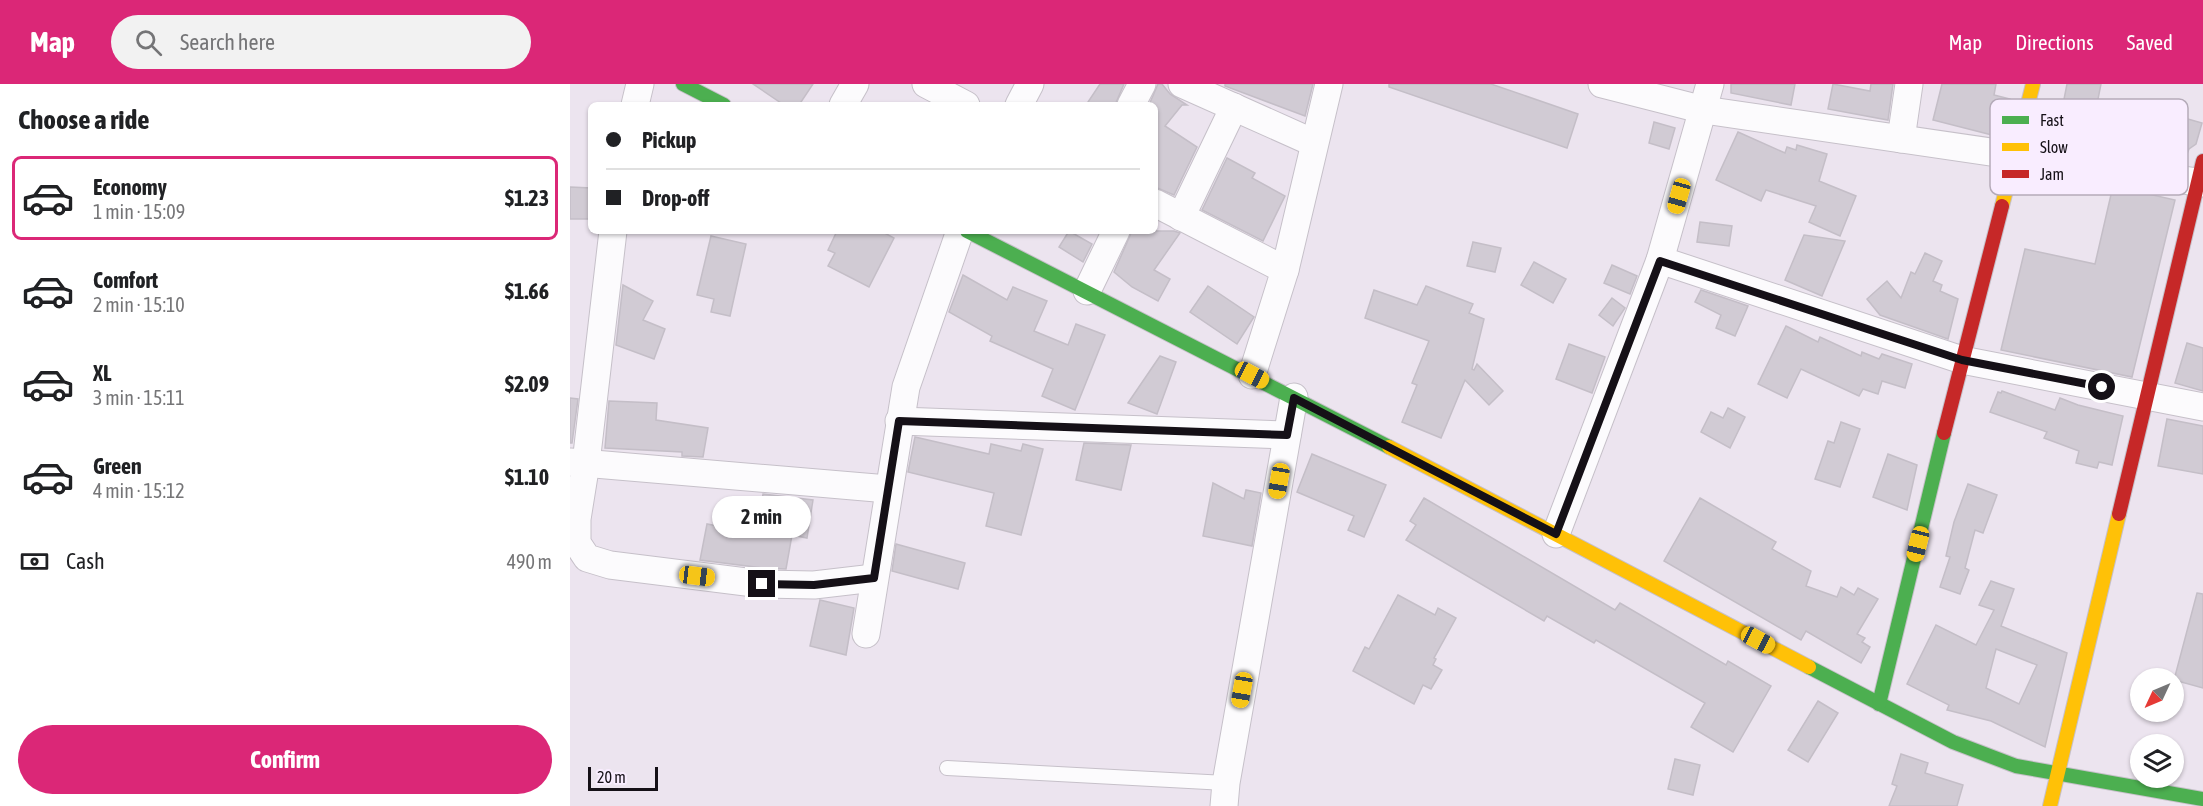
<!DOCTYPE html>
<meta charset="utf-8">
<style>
:root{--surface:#fff;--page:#f2f2f2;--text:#202124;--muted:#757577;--line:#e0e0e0;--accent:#db2777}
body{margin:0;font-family:"Asap Condensed",sans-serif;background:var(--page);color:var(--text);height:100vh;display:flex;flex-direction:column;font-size:22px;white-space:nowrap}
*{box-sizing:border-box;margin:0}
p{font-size:20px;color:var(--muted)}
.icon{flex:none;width:33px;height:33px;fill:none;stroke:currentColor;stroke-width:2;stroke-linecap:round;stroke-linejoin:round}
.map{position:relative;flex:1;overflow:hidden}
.side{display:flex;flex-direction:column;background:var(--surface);width:570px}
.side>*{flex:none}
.guide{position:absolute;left:18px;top:18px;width:570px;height:132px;border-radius:9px;box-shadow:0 2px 4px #0004;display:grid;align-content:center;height:132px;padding:0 18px;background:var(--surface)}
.needle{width:39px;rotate:226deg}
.fabs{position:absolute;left:1560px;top:584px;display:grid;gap:12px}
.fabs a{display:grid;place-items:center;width:54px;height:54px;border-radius:50%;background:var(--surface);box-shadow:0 2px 4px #0004;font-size:30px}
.scale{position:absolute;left:18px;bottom:15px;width:70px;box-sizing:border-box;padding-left:6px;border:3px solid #151017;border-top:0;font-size:16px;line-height:21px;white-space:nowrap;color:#151017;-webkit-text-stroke:4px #f9edff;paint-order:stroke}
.end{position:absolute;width:27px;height:27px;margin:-14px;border:8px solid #151017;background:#fff;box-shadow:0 0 0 3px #fff}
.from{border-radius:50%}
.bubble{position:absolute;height:42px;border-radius:21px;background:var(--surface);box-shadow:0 2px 4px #0004;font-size:20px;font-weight:700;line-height:42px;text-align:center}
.car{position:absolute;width:18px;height:36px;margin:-18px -9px;border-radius:8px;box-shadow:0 0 4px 2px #0007;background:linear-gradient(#f5c518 24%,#345 0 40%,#f5c518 0 76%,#345 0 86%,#f5c518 0)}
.guide b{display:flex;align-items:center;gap:21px;height:57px;font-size:22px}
.guide b+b{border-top:2px solid var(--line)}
.guide i{width:15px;height:15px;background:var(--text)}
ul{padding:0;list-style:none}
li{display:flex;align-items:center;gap:18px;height:84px;margin:0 12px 9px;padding:0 6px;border:3px solid transparent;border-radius:9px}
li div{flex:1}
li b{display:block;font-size:22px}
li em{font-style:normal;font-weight:700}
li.active{border-color:var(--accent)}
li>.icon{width:54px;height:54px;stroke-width:1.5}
h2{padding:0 18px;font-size:27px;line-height:72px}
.pay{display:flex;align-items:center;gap:15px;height:66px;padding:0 18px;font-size:22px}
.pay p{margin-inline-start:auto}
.action{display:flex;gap:12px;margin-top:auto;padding:12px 18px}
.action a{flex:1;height:69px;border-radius:36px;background:var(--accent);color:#fff;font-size:24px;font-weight:700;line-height:69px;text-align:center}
header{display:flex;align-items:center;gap:36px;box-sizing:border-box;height:84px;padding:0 30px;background:var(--accent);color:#fff}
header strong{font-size:28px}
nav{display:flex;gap:33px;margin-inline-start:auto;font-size:21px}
.search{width:420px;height:54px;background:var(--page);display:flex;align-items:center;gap:15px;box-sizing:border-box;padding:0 21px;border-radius:33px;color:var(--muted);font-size:22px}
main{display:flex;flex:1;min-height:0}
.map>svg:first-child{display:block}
.building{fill:#d1cbd4;stroke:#c4bec7;stroke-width:1.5;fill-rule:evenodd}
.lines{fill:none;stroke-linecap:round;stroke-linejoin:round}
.lane-casing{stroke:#c6c0c9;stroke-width:16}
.street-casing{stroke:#c6c0c9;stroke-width:29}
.fast-casing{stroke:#c6c0c9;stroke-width:16}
.slow-casing{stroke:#c6c0c9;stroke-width:16}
.jam-casing{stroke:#c6c0c9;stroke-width:16}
.lane{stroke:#fcfbfd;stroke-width:14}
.street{stroke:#fcfbfd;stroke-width:27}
.fast{stroke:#4caf50;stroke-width:14}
.slow{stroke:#ffc107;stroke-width:14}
.jam{stroke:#c62828;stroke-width:14}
.route{stroke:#151017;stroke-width:8}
.key{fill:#f9edff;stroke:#b5abb9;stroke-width:1.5}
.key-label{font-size:16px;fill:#151017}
</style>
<header>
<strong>Map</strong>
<div class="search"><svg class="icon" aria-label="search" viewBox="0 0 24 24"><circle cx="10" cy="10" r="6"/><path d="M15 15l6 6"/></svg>Search here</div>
<nav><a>Map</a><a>Directions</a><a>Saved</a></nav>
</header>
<main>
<section class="side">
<h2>Choose a ride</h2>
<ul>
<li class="active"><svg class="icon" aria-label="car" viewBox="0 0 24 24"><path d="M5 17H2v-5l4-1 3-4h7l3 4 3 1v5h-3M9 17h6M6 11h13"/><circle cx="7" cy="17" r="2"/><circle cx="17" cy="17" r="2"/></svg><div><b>Economy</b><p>1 min · 15:09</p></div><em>$1.23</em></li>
<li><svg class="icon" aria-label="car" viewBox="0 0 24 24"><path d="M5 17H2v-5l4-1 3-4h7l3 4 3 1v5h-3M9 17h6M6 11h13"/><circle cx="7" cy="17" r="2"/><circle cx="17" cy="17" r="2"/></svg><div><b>Comfort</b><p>2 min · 15:10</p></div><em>$1.66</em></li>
<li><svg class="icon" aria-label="car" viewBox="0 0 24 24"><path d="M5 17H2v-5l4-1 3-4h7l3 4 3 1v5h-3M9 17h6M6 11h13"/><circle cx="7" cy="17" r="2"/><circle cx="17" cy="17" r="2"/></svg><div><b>XL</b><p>3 min · 15:11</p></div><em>$2.09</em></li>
<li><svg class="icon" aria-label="car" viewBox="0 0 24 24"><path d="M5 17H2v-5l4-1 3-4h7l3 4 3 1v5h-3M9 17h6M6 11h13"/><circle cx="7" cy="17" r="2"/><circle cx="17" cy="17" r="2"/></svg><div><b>Green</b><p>4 min · 15:12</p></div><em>$1.10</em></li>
</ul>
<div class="pay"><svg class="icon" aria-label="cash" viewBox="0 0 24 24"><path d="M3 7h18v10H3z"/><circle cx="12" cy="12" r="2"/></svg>Cash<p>490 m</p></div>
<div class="action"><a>Confirm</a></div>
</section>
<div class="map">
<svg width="1633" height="722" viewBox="0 0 1633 722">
<rect width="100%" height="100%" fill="#ece4ef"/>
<g class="building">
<path d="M183,0H243L229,21H214Z"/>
<path d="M530,0H554L545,21H516Z"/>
<path d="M588,0H592L600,10L617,21H612L595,42L627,63L604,111L585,103V21H579Z"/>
<path d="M655,0H743L735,32L655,2Z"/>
<path d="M819,0H921L1008,30L997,64L819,3Z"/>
<path d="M1161,0H1225L1221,21L1161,9Z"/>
<path d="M1263,0L1300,7L1301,0H1323L1318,36L1258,25Z"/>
<path d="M1372,0H1426L1424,11L1440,15L1430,53L1363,36Z"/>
<path d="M1497,0H1531L1524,35L1559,43L1565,20L1632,39L1626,60L1619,65L1613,80L1536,57L1534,67L1486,56Z"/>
<path d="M1084,38L1105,44L1099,65L1079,59Z"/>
<path d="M1168,48L1215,69L1217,63L1226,66L1227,61L1257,70L1249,97L1286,112L1270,152L1239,138L1246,122L1196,106L1191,117L1146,96Z"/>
<path d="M657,74L685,89L682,94L715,112L693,157L632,126Z"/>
<path d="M1543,102L1605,116L1562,293L1431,266L1455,165L1525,180Z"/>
<path d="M0,103L21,104V135H0Z"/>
<path d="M1130,138L1162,142L1159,162L1127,158Z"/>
<path d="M267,147H311L324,154L299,203L258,182L265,169L258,166Z"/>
<path d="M499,147L522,160L513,178L489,163Z"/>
<path d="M562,147H604L610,149L584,186L600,195L588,217L562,203L544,188Z"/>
<path d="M1234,151L1275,157L1252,212L1215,196Z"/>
<path d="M141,152L176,160L160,232L141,228L144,215L127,211Z"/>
<path d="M903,158L931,164L925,188L897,182Z"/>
<path d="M1355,169L1372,177L1363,197L1372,201L1370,207L1388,215L1378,255L1310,231L1297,215L1317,197L1331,214L1341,188L1345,190Z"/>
<path d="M964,178L996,195L983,219L951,201Z"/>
<path d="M1042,181L1067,192L1060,210L1034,199Z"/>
<path d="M393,191L437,216L443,203L477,217L464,247L498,261L506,240L535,251L505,326L472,312L483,285L420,257L422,252L379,228Z"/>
<path d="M53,201L83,217L73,236L95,245L84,275L46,261Z"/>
<path d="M638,202L684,233L667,260L620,228Z"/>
<path d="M856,202L903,220L899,229L914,235L902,285L904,286L907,280L933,307L919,321L895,296L871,354L832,338L847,301L842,299L859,257L795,234L804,206L847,221Z"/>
<path d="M1131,206L1178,222L1165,252L1146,244L1151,231L1125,218Z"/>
<path d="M1042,214L1055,224L1043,242L1029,231Z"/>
<path d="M1216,242L1248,258L1250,253L1291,272L1292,268L1309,275L1312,270L1342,280L1335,304L1312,297L1308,310L1293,305L1289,312L1231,285L1217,314L1188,300Z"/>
<path d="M1617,259L1633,264V307L1605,299Z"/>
<path d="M999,260L1035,273L1022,309L986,295Z"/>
<path d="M590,272L606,278L587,330L558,319Z"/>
<path d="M1432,307L1485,326L1490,314L1508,321L1553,332L1542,381L1529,378L1527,384L1506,379L1509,367L1474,354L1477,348L1420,328L1428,308L1431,309Z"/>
<path d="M0,314L8,315L2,359H0Z"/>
<path d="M39,317L87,319L86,336L138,344L133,373L112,372V368L35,364Z"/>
<path d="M1158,324L1175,333L1160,364L1131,348L1141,328L1153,334Z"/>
<path d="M1597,335L1633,342V390L1588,382Z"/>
<path d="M1271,338L1290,345L1270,403L1245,395L1258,357L1264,359Z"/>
<path d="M345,353L419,370L421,360L451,367L453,360L473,365L451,451L416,442L424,409L338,388Z"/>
<path d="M514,359L561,361L551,406L506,396Z"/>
<path d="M742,370L816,401L794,453L778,446L784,432L727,408Z"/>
<path d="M1318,370L1347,381L1337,426L1303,413Z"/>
<path d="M643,399L674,415L676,406L691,409L682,462L633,452Z"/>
<path d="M1398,400L1427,411L1413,449L1405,446L1395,484L1399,486L1390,510L1370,503L1380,473L1376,472L1384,438Z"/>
<path d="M193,410L243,416L237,454L222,451L216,485L193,484L130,476L137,440L187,450Z"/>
<path d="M854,414L1045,526L1050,519L1156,581L1158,577L1201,602L1163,668L1121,643L1135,619L1026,556L1024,559L977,532L974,537L836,456L846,441L840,437Z"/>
<path d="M1130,414L1206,458L1202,465L1241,487L1236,502L1267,513L1271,503L1284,511L1288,504L1308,515L1287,550L1295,554L1292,558L1300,563L1291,579L1236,547L1231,556L1094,477Z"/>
<path d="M326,460L395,479L388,505L322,487Z"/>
<path d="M1421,497L1444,505L1431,542L1497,569L1475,663L1421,637L1377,626L1379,621L1337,600L1366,541L1406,561L1424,526L1409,521ZM1426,565L1467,581L1449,620L1416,604Z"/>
<path d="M1627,509L1633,510V604L1604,596Z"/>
<path d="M828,511L865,531L868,524L886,534L864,574L866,575L863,581L872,586L861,605L853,601L844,620L783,587L795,563L799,565Z"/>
<path d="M250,516L284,524L276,571L240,562Z"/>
<path d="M1248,617L1268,629L1238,678L1218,666Z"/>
<path d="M1331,670L1358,679L1355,689L1393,701L1387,722H1319L1327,702L1322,700Z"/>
<path d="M1105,675L1130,681L1123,711L1098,705Z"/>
</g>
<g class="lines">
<g class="lane-casing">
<path id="lane" d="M377,684L656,699"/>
</g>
<g class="street-casing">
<g id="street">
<path d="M356,0L396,21"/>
<path d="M612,0L744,59"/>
<path d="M1032,0L1134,26L1633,99"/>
<path d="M65,21L70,0"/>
<path d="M273,21L285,0"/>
<path d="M449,21L460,0"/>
<path d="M561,21L572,0"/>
<path d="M1331,55L1339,0"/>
<path d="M585,119L715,186"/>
<path d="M611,133L664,23"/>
<path d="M43,147L16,379L7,435V459L17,474L40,481L192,500L244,501L304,494"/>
<path d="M1090,176L1392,276L1633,323"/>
<path d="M517,207L546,147"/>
<path d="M682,291L715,186L759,0"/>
<path d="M329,337L717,351"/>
<path d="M0,378L318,405"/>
<path d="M986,450L1090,176L1140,0"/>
<path d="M296,550L336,303L390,147"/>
<path d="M654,722L656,699L724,313"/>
</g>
</g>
<g class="fast-casing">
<g id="fast">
<path d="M113,0L154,21"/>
<path d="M397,147L819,363"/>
<path d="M1239,583L1383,658L1446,682L1633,715"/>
<path d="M1309,620L1374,349"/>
</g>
</g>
<g class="slow-casing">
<g id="slow">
<path d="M1432,122L1463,0"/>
<path d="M819,363L1239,583"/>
<path d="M1480,722L1549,430"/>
</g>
</g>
<g class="jam-casing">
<g id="jam">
<path d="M1374,349L1432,122"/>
<path d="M1549,430L1633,77"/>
</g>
</g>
<use href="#lane" class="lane"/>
<use href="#street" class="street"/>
<use href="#fast" class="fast"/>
<use href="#slow" class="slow"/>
<use href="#jam" class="jam"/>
</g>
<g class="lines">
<path class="route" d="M192,500L244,501L304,494L329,337L717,351L724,314L986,450L1090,177L1392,276L1532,303"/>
</g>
<rect x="1420" y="15" width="198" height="96" rx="9" class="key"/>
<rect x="1432" y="32" width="27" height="8" fill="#4caf50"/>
<rect x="1432" y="59" width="27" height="8" fill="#ffc107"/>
<rect x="1432" y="86" width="27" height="8" fill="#c62828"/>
<g class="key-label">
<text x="1470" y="42">Fast</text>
<text x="1470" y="69">Slow</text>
<text x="1470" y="96">Jam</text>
</g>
</svg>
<div class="fabs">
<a><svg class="needle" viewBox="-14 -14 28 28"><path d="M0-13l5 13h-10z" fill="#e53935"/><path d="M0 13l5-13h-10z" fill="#757577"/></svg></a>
<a><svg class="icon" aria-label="layers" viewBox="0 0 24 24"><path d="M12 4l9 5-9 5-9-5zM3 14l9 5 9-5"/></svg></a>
</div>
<div class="scale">20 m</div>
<i class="end from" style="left:1532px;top:303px"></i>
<i class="end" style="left:192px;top:500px"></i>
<div class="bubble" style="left:142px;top:412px;width:99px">2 min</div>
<i class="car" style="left:1109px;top:112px;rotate:196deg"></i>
<i class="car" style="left:682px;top:291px;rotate:118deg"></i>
<i class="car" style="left:709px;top:397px;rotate:190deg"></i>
<i class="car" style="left:1348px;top:460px;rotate:194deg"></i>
<i class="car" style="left:127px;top:492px;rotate:97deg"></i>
<i class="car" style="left:1188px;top:556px;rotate:118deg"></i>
<i class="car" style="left:672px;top:606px;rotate:190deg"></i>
<div class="guide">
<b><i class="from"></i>Pickup</b>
<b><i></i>Drop-off</b>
</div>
</div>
</main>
